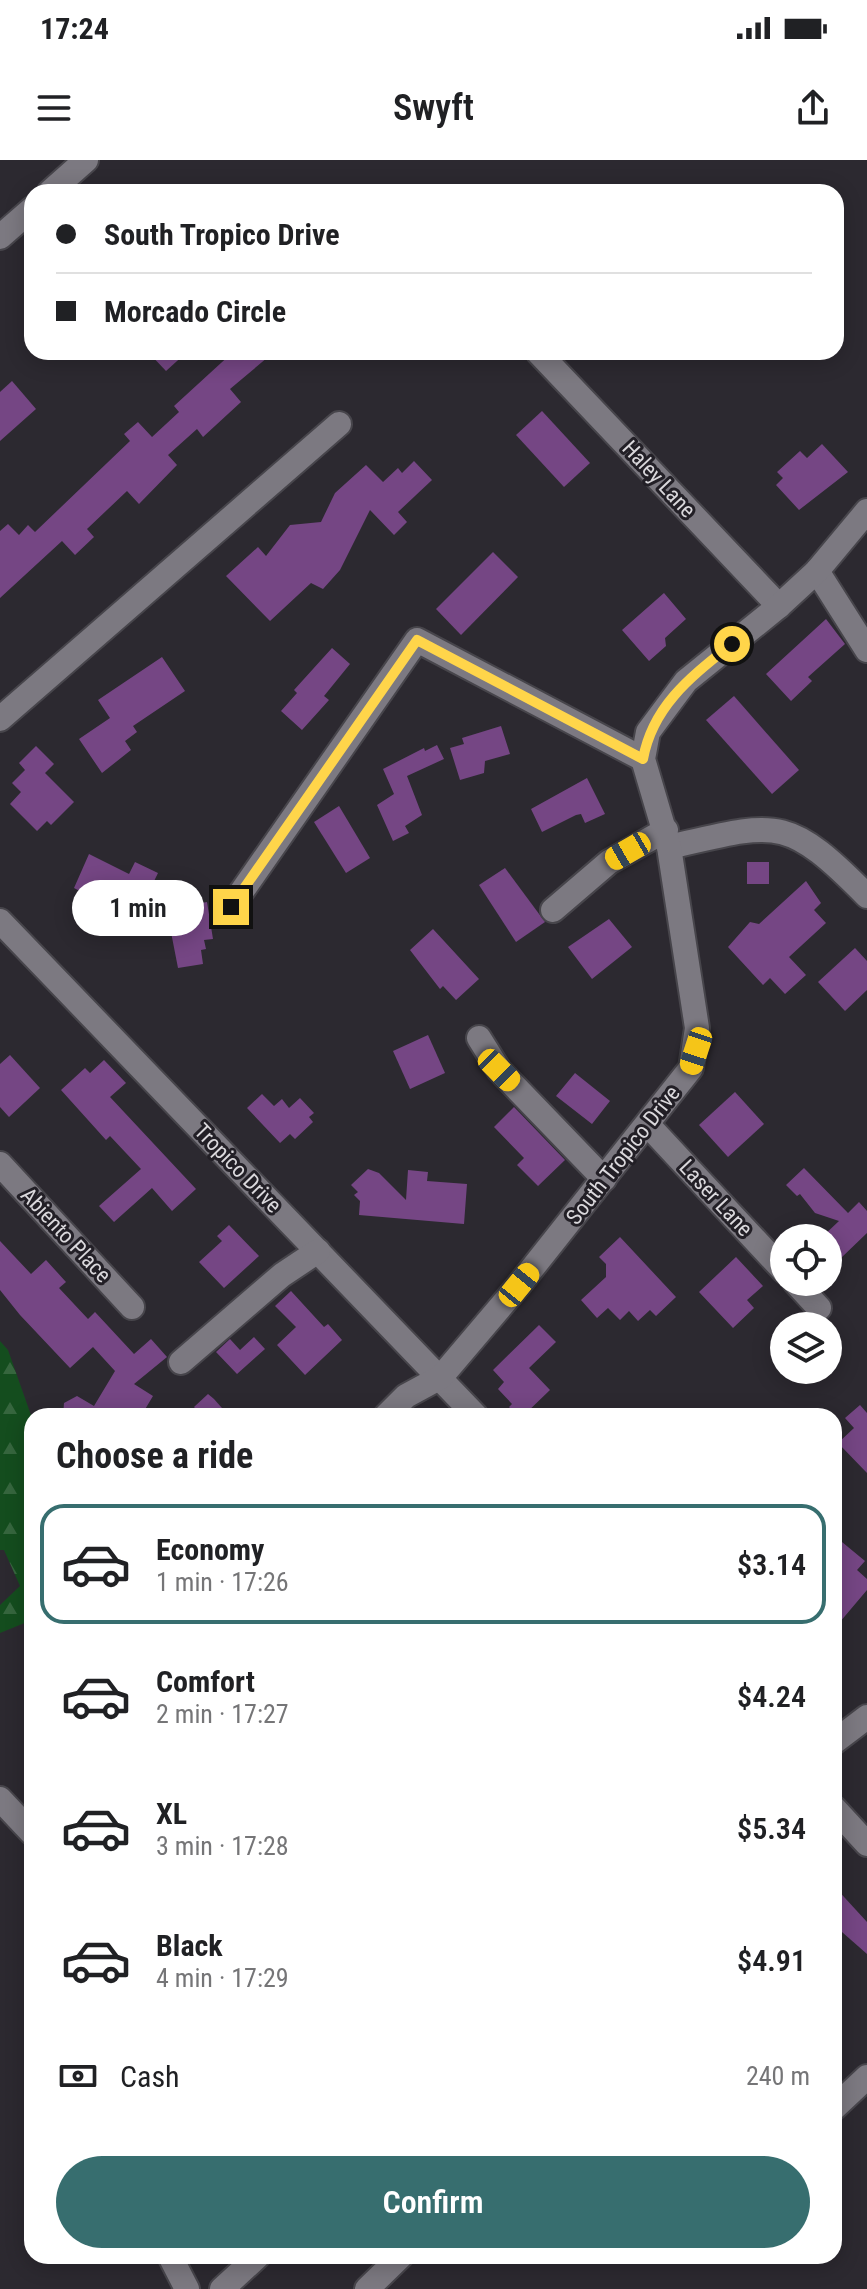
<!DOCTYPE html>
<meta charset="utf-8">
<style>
:root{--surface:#fff;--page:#f2f2f2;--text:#202124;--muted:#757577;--line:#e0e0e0;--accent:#376e6f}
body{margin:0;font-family:"Roboto Condensed",sans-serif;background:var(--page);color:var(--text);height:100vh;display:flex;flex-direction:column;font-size:30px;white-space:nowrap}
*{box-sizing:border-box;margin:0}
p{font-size:26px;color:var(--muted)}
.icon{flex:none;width:44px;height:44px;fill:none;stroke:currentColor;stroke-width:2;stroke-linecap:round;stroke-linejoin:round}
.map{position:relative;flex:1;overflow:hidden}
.sheet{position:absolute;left:24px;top:1248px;width:818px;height:856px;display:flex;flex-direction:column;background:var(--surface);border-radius:24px;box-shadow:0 4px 20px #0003}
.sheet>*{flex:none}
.banner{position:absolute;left:24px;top:24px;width:820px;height:176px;border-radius:24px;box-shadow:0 4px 20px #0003;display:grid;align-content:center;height:176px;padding:0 32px;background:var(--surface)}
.controls{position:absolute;left:770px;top:1064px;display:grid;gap:16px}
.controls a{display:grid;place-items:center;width:72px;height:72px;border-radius:50%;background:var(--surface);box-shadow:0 4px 20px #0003;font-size:40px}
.end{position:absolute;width:36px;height:36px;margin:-18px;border:10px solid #ffd54a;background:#111;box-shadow:0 0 0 4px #111}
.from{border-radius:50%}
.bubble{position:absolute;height:56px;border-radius:28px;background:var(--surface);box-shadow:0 4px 20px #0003;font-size:26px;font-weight:600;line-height:56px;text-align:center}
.car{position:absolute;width:24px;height:48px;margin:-24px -12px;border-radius:10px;box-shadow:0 0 6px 2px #0007;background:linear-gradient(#f5c518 24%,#345 0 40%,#f5c518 0 76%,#345 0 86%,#f5c518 0)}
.banner b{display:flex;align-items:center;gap:28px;height:76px;font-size:30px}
.banner b+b{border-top:2px solid var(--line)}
.banner i{width:20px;height:20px;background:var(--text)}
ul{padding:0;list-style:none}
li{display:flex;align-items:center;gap:24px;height:120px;margin:0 16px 12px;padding:0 16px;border:4px solid transparent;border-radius:24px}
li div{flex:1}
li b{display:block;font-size:30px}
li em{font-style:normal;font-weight:600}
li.active{border-color:var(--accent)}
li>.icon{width:72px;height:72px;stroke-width:1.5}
h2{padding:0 32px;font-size:36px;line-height:96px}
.pay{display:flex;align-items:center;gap:20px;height:88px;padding:0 32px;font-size:30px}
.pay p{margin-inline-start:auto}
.action{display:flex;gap:16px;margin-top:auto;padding:16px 32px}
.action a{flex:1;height:92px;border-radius:48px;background:var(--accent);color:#fff;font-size:32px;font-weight:600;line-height:92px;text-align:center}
.status{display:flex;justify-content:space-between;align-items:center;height:56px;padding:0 40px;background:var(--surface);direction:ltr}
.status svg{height:22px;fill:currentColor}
header{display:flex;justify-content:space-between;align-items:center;height:104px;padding:0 32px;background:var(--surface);font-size:36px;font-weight:600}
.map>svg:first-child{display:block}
.forest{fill:url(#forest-firs)}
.building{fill:#754684}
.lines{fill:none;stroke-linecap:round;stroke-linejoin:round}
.minor-casing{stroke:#47454b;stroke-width:28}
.minor{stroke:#7c7981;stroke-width:24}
.route{stroke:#ffd54a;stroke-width:10}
.labels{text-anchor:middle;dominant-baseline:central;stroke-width:6;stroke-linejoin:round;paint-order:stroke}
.street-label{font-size:22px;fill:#dad8dc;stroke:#221f26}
</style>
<div class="status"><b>17:24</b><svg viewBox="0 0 49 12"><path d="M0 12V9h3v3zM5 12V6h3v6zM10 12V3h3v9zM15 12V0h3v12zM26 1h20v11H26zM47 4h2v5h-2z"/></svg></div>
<header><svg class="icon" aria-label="menu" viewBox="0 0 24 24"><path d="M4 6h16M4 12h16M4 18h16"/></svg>Swyft<svg class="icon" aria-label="share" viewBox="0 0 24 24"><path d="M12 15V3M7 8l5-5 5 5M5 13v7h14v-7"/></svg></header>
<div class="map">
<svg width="867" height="2129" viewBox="0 0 867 2129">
<defs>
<pattern id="forest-firs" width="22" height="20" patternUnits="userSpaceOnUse" patternTransform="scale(2)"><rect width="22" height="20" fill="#144d1e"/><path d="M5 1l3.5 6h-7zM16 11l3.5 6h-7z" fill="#36663e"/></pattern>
</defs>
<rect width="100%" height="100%" fill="#2c2930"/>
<path class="forest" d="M0,1181L8,1190L32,1258V1460L0,1473V1445L20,1426L4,1390H0Z"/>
<g class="building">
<path d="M148,192H187L166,211Z"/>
<path d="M233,192H274L230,229L241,242L203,277L197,269L168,295L177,305L139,344L127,331L87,369L94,377L75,395L62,381L0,438V371L8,364L19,375L28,365L35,372L130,281L124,274L138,262L152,277L179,252L174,246Z"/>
<path d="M12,221L36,249L0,281V232Z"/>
<path d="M542,251L590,303L564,327L516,275Z"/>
<path d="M822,284L848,312L799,350L776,325L783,318L777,312L800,291L807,298Z"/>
<path d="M414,301L432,320L398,352L407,362L394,375L370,350L340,410L323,429L311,423L270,461L226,416L258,387L266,396L290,365L321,362L335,333L366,305L383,322L398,308L402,313Z"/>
<path d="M493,392L518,417L461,475L436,449Z"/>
<path d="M664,433L686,459L665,478L666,486L649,501L622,470Z"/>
<path d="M826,459L845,484L808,517L812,521L791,541L766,514Z"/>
<path d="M332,488L350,504L324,536L329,540L302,570L281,551L297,533L294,530Z"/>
<path d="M162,497L185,531L133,566L137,572L125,581L131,590L102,613L79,579L110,558L98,540Z"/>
<path d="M734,536L799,610L772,634L706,560Z"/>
<path d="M501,566L510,594L485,601L484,613L460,620L450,588L464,584L462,578Z"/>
<path d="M437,585L444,599L407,616L422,655L405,666L409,673L393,681L377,645L394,634L383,609L424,588L425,591Z"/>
<path d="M36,586L54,604L45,613L74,642L51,665L47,661L37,671L10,644L21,632L12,623L25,610L19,603Z"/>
<path d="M587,618L605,654L585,663L581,654L576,655L542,672L531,649Z"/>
<path d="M339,646L370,698L346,713L314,662Z"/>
<path d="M89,694L129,714L135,702L158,713L135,760L74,728Z"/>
<rect x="747" y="702" width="22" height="22"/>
<path d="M505,708L545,762L516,782L479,725Z"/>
<path d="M806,721L821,743L814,750L826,763L789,797L806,815L785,834L770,818L763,825L728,787L750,762L759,764Z"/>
<path d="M207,742L213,779L204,780L206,789L201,790L203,804L178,808L170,767L178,766L175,748Z"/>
<path d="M609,759L632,787L592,819L568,787Z"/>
<path d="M433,769L479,819L456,840L443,826L440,829L410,790Z"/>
<path d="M855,788L867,801V830L845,851L818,822Z"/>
<path d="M428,875L445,913L410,929L393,891Z"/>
<path d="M10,895L40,928L9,957L0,947V904Z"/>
<path d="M104,900L126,923L110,937L196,1029L172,1051L152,1028L114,1062L99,1046L141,1009L110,976L106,980L61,930L85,908L90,913Z"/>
<path d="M575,913L610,941L592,964L556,936Z"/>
<path d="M735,932L764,964L728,997L699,965Z"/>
<path d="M262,934L274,946L282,939L289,948L300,938L314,953L309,957L313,962L295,979L290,974L280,983L247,948Z"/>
<path d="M514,947L565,1000L538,1026L517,1005L524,998L494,967Z"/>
<path d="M804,1008L848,1053L859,1042L867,1051V1073L841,1098L828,1084V1078L822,1077L839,1061L815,1053L800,1034L797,1036L786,1025Z"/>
<path d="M368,1009L379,1013L406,1040L408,1010L428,1012L427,1021L467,1024L464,1064L359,1055L360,1041L354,1035L358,1032L351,1025Z"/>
<path d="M229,1065L259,1096L224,1128L199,1102L222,1081L217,1076Z"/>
<path d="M620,1077L676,1137L656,1156L650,1150L638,1161L629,1151L620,1160L608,1148L597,1158L581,1140L606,1117V1104L599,1097Z"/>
<path d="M0,1081L31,1114L46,1100L66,1122L59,1128L88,1159L95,1152L134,1194L151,1179L167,1197L134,1224L153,1236L141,1256H63L64,1243L77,1236L94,1246L115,1211L93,1187L70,1208L20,1155L0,1130Z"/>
<path d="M736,1097L763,1126L747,1140L754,1148L733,1168L699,1132Z"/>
<path d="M291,1131L324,1167L328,1164L342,1180L305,1215L277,1185L296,1167L275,1146Z"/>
<path d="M539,1165L556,1182L529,1208L550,1230L523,1256H517L509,1247L512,1244L498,1229L504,1222L493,1210Z"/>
<path d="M254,1177L265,1189L237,1214L216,1192L230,1179L240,1190Z"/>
<path d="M208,1234L214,1239L229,1256H202L194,1247Z"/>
<path d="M860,1245L867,1253V1313L838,1283L854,1268L845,1258Z"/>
<path d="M842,1382L865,1401L857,1410L867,1419V1430L834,1469V1391Z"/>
<path d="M834,1726L867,1762V1794L834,1765Z"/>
</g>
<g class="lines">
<g class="minor-casing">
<g id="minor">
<path d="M50,32L86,0"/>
<path d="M0,77L32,49"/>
<path d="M538,192L779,446"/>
<path d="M817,411L867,490"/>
<path d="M0,559L339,264"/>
<path d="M669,687C777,662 786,654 867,736"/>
<path d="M231,747L417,480L643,599"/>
<path d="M553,750L609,702L666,670"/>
<path d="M0,761L476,1256"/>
<path d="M479,878L499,910L604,1019"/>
<path d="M648,965L784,1111"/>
<path d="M0,1004L132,1147"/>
<path d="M795,1122L819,1148"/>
<path d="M181,1202L282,1115L318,1091"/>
<path d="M386,1256L406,1236L441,1217L519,1125L691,908L697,868L669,687L643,599L648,572L686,521L779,446L817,411L867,351"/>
<path d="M834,1582L867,1557"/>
<path d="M0,1639L32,1673"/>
<path d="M834,1648L867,1684"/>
<path d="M834,1948L867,1917"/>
<path d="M170,2096L187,2129"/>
<path d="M222,2129L258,2096"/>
<path d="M367,2129L401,2096"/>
</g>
</g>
<use href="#minor" class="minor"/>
</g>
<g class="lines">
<path class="route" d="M231,747L417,480L643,599C653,545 692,516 732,484"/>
</g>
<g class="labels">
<g class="street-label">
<text transform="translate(659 319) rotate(47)">Haley Lane</text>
<text transform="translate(623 995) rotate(-52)">South Tropico Drive</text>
<text transform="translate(238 1008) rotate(46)">Tropico Drive</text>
<text transform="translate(716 1038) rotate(47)">Laser Lane</text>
<text transform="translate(66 1075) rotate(47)">Abiento Place</text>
</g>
</g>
</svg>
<div class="controls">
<a><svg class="icon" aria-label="locate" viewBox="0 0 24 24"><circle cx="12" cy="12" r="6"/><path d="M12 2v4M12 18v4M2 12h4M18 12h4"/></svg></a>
<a><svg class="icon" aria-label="layers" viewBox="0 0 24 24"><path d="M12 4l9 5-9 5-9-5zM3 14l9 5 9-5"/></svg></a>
</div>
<i class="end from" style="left:732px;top:484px"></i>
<i class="end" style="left:231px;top:747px"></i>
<div class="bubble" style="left:72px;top:720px;width:132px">1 min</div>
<i class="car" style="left:628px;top:691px;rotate:240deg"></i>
<i class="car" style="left:696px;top:891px;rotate:198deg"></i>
<i class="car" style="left:499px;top:910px;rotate:135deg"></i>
<i class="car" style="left:519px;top:1125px;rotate:39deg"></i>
<div class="banner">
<b><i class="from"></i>South Tropico Drive</b>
<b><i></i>Morcado Circle</b>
</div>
<section class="sheet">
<h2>Choose a ride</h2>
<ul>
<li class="active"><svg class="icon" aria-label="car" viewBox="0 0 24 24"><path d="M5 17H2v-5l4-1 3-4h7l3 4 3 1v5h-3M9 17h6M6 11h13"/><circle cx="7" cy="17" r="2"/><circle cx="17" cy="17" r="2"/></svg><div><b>Economy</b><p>1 min · 17:26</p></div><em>$3.14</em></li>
<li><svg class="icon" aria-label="car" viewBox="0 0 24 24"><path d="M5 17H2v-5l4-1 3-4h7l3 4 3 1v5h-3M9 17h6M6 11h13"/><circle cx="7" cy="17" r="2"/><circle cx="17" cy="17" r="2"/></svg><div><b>Comfort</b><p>2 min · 17:27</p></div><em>$4.24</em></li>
<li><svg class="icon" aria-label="car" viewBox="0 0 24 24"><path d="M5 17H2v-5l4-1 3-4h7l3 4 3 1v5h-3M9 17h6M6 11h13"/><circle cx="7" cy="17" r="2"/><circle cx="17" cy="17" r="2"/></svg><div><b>XL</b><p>3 min · 17:28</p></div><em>$5.34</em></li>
<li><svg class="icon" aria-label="car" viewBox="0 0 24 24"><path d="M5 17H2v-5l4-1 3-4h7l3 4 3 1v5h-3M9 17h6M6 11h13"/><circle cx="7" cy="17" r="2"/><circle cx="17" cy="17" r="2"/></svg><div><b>Black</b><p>4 min · 17:29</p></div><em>$4.91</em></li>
</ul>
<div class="pay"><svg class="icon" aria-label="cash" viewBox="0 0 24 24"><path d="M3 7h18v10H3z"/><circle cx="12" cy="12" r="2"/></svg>Cash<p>240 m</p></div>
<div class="action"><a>Confirm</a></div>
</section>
</div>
